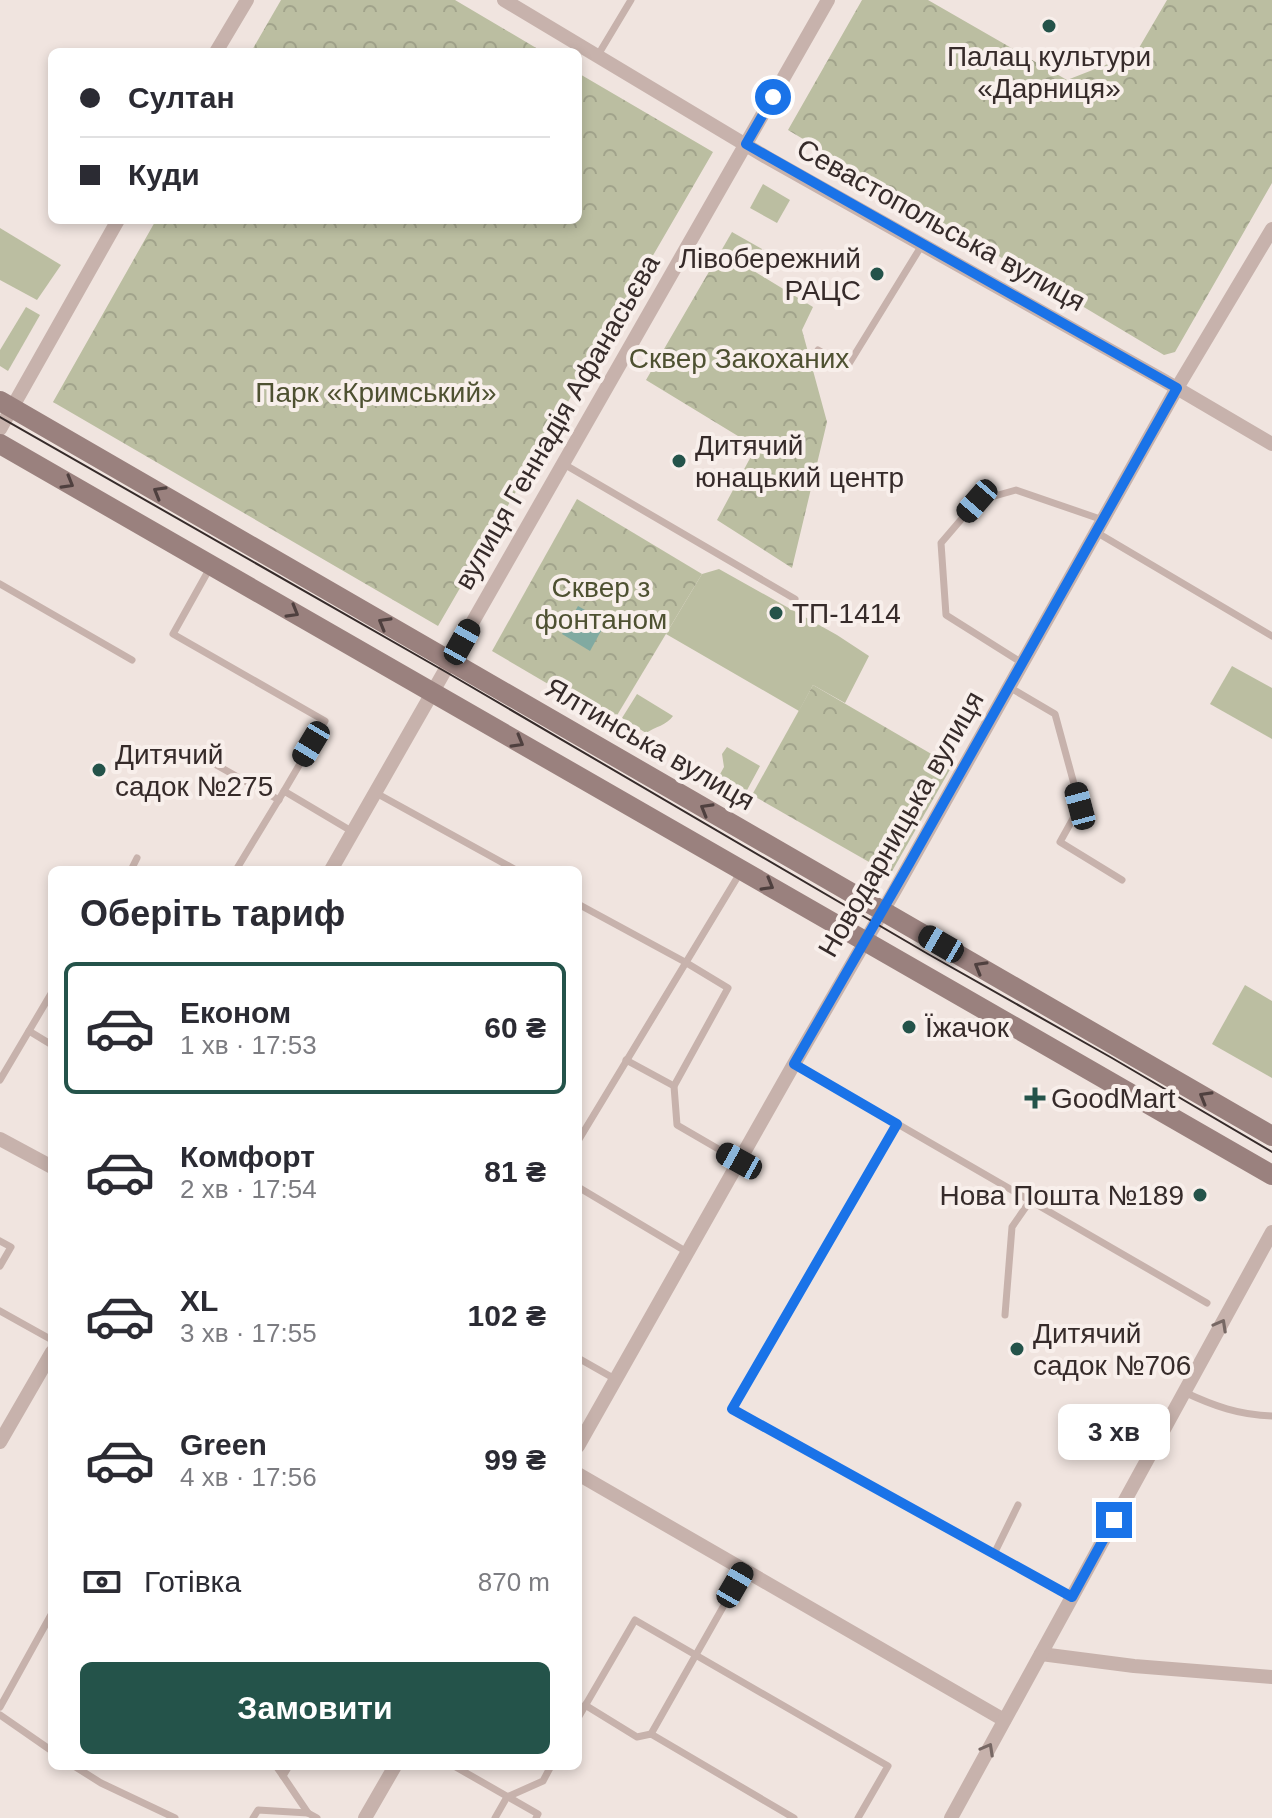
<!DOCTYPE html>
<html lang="uk">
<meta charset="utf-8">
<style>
:root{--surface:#fff;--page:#f2f2f3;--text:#2b2b33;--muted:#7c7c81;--line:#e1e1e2;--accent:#24534a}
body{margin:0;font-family:Helvetica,sans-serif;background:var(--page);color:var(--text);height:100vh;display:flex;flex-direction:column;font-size:30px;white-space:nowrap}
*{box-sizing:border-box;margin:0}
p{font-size:26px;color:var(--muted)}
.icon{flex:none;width:44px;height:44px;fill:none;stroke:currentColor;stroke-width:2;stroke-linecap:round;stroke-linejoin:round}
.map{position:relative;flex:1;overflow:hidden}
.panel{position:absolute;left:48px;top:866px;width:534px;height:904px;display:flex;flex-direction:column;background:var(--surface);border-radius:12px;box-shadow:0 4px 12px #0003}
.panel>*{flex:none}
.top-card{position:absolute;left:48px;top:48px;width:534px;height:176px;border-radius:12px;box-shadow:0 4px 12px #0003;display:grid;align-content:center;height:176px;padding:0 32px;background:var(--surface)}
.end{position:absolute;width:36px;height:36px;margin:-18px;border:10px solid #1a73e8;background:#fff;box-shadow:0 0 0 4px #fff}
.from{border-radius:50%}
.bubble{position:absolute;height:56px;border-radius:12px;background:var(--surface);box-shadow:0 4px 12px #0003;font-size:26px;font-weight:700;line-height:56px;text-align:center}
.car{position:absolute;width:24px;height:48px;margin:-24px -12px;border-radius:10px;box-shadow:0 0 6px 2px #0007;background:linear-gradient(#222 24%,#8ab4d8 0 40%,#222 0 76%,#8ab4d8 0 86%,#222 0)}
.top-card b{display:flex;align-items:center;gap:28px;height:76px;font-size:30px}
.top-card b+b{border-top:2px solid var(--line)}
.top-card i{width:20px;height:20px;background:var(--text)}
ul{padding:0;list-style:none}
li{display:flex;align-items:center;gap:24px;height:132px;margin:0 16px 12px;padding:0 16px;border:4px solid transparent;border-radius:12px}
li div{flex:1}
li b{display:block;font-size:30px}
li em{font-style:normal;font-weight:700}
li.active{border-color:var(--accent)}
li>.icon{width:72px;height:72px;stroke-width:1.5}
h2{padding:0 32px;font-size:36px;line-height:96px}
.pay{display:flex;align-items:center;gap:20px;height:88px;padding:0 32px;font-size:30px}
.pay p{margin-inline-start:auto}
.action{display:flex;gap:16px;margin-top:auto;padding:16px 32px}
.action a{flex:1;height:92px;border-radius:12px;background:var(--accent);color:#fff;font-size:32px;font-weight:700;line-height:92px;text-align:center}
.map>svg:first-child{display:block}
.grass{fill:#bbbea1}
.forest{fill:url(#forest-crowns)}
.water{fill:#81aaa1}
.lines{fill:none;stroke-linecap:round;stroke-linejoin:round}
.lane{stroke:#c7b2ac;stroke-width:7}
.street{stroke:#c7b2ac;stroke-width:14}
.secondary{stroke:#9a817e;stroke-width:20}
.tram{stroke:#362b2a;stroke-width:2}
.oneway{stroke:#4f403f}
.oneway2{stroke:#776864}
.route{stroke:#1a73e8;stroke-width:10}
.poi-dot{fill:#24534a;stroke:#f8efeb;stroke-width:3}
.labels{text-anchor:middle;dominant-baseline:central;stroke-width:8;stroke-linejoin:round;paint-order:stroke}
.poi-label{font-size:28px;fill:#362b2a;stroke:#f8efeb;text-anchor:start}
.street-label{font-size:28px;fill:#362b2a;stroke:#f8efeb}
.park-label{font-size:28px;fill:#4e5131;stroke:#f8efeb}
</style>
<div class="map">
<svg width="1272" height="1818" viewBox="0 0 1272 1818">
<defs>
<pattern id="forest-crowns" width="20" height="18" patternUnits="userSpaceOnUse" patternTransform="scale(2)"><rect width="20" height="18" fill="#bbbea1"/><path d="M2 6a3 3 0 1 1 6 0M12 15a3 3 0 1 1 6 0" fill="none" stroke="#a1a38b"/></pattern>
</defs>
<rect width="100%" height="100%" fill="#f0e4df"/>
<g class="grass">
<path d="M763,184L790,200L777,223L750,208Z"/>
<path d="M0,228L61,265L37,300L0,280Z"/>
<path d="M732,232L762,249L751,269L721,251Z"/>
<path d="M26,307L40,315L8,371L0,366V350Z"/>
<path d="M719,569L837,635L869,656L845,703L813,685L799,711L666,634L702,574Z"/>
<path d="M1232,666L1272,688V739L1210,704Z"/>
<path d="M637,694L673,716C667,725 655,727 646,733L622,718Z"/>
<path d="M727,747L760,766L746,792L719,776L724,767L722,754Z"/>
<path d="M1245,985L1272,1001V1078L1212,1044Z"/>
</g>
<g class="forest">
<path d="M281,0H455L543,52H251Z"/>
<path d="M862,0H928L1067,80L1136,53L1167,0H1272V183L1175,352L1164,355L788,130Z"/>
<path d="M578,73L713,152L438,626L53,402L156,220H578Z"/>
<path d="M721,251L813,307L802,330L827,422L792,568L717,520L756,447L646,380Z"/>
<path d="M577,499L702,574L613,722L492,651Z"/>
<path d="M813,685L952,766L891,873L883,870L752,795Z"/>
</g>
<path class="water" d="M578,606L606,622L590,651L562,634Z"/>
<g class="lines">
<g class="lane">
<path d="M598,55L631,0"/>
<path d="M818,350L847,367L922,245"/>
<path d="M562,463L795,599"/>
<path d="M1096,532L1272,636"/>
<path d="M211,566L173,634L325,721L284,791"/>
<path d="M0,584L132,660"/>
<path d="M1022,663L946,615L941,543L977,501L1016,490L1103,520"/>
<path d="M1009,687L1055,714L1080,806L1060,842L1122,880"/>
<path d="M211,762L279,800"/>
<path d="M376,793L516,870"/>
<path d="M131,870L137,858"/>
<path d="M236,870L284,791L353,832"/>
<path d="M578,904L685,962L728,988L674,1086L677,1125L739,1161"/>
<path d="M29,1031L52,1045"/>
<path d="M626,1060L674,1086"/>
<path d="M794,1064L1207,1303"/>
<path d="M0,1080L52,992"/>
<path d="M897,1124L732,1409L1072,1597"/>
<path d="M578,1141L740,873"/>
<path d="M578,1187L687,1252"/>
<path d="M0,1241L11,1247L0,1266"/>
<path d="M0,1311L52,1340"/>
<path d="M1005,1315L1012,1227L1030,1201"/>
<path d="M578,1358L615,1379"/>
<path d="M1184,1392C1214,1406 1239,1415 1272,1416"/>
<path d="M994,1554L1018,1505"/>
<path d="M585,1705L637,1737L651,1734L794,1818"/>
<path d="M0,1707L52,1613"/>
<path d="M0,1715L52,1751"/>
<path d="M578,1718L635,1620L888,1766L858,1818"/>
<path d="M651,1734L744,1570"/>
<path d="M74,1766L101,1783L175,1818"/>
<path d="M276,1766L283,1776"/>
<path d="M289,1766L283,1776L308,1813"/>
<path d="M454,1766L538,1814L536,1818"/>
<path d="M253,1818L258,1810L308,1813L317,1818"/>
<path d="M495,1818L507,1797L543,1781L551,1766"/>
</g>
<g class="street">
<path d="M504,0L766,157L1163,380L1272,444"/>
<path d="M216,52L247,0"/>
<path d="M0,429L118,220"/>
<path d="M331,870L828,0"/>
<path d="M0,1139L52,1167"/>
<path d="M0,1442L52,1352"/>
<path d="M578,1446L794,1064L895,890L1177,388L1272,229"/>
<path d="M578,1474L1004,1720"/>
<path d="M1041,1654L1134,1666L1272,1677"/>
<path d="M365,1818L395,1766"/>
<path d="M951,1818L1272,1232"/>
</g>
<g class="secondary">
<path d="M0,401L1272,1136"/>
<path d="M0,444L1272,1175"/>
</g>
<path class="tram" d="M0,417L446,672L928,954L1112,1058L1272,1152"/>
</g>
<defs><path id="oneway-chevron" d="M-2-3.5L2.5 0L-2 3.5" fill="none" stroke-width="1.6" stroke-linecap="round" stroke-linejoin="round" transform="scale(2)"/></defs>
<g class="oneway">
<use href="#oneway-chevron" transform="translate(68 483) rotate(30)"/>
<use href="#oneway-chevron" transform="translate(159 492) rotate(-150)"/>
<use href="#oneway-chevron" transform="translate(293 612) rotate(30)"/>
<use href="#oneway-chevron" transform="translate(384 623) rotate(-150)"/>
<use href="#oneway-chevron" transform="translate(518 742) rotate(30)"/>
<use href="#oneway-chevron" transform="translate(706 809) rotate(-150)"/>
<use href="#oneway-chevron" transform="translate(768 885) rotate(30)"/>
<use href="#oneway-chevron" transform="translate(980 967) rotate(-150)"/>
<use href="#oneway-chevron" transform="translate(1205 1097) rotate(-150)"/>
</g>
<g class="oneway2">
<use href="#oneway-chevron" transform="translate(1221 1325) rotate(-61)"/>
<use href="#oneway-chevron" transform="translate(988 1749) rotate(-61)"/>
</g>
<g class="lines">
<path class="route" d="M773,97L746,144L1177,388L909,864L794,1064L897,1124L732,1409L1072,1597L1114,1520"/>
</g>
<g class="poi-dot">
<circle cx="1049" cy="26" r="8"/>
<circle cx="877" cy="274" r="8"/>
<circle cx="679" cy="461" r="8"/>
<circle cx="776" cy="613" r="8"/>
<circle cx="99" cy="770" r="8"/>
<circle cx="909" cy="1027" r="8"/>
<path d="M1031 1086h8v8h8v8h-8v8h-8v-8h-8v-8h8z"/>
<circle cx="1200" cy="1195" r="8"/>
<circle cx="1017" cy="1349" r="8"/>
</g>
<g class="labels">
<g class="poi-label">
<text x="1049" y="56" text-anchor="middle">Палац культури<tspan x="1049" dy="32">«Дарниця»</tspan></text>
<text x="861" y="258" text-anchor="end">Лівобережний<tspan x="861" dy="32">РАЦС</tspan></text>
<text x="695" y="445">Дитячий<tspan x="695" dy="32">юнацький центр</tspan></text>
<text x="792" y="613">ТП-1414</text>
<text x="115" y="754">Дитячий<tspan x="115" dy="32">садок №275</tspan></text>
<text x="925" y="1027">Їжачок</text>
<text x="1051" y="1098">GoodMart</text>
<text x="1184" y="1195" text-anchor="end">Нова Пошта №189</text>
<text x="1033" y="1333">Дитячий<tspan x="1033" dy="32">садок №706</tspan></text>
</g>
<g class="street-label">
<text transform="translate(941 225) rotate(29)">Севастопольська вулиця</text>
<text transform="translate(557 422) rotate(-60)">вулиця Геннадія Афанасьєва</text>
<text transform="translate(650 744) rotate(30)">Ялтинська вулиця</text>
<text transform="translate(901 824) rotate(-60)">Новодарницька вулиця</text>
</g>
<g class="park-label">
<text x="739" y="358">Сквер Закоханих</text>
<text x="376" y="392">Парк «Кримський»</text>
<text x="601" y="587">Сквер з<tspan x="601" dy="32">фонтаном</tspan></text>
</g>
</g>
</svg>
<i class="end from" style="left:773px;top:97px"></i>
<i class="end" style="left:1114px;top:1520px"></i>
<div class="bubble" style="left:1058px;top:1404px;width:112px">3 хв</div>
<i class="car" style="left:977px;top:501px;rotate:221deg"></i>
<i class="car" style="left:462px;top:642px;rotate:29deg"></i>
<i class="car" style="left:311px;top:744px;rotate:211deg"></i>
<i class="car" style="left:1080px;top:806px;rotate:345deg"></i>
<i class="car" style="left:941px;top:944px;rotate:300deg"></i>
<i class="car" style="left:739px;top:1161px;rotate:299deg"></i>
<i class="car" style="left:735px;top:1585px;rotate:30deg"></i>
<div class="top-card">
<b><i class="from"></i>Султан</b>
<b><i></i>Куди</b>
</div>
<section class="panel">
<h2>Оберіть тариф</h2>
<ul>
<li class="active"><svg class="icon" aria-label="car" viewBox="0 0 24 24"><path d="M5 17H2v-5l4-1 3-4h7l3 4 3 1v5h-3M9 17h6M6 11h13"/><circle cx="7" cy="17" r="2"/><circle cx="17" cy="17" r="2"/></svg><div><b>Економ</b><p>1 хв · 17:53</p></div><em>60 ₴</em></li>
<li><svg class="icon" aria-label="car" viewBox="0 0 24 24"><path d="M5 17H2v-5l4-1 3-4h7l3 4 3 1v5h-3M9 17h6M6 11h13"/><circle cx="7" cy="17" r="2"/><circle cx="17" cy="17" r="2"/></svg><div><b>Комфорт</b><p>2 хв · 17:54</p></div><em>81 ₴</em></li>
<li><svg class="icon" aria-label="car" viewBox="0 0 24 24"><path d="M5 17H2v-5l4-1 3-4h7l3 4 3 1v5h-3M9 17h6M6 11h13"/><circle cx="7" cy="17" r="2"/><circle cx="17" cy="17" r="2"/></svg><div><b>XL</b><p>3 хв · 17:55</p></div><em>102 ₴</em></li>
<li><svg class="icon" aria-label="car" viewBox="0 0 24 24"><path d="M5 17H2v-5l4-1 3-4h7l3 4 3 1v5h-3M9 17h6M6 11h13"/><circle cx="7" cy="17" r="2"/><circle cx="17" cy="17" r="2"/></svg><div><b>Green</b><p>4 хв · 17:56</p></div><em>99 ₴</em></li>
</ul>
<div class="pay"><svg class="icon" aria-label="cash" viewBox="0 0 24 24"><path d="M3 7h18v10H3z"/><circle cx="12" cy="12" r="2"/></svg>Готівка<p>870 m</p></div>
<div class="action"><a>Замовити</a></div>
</section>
</div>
